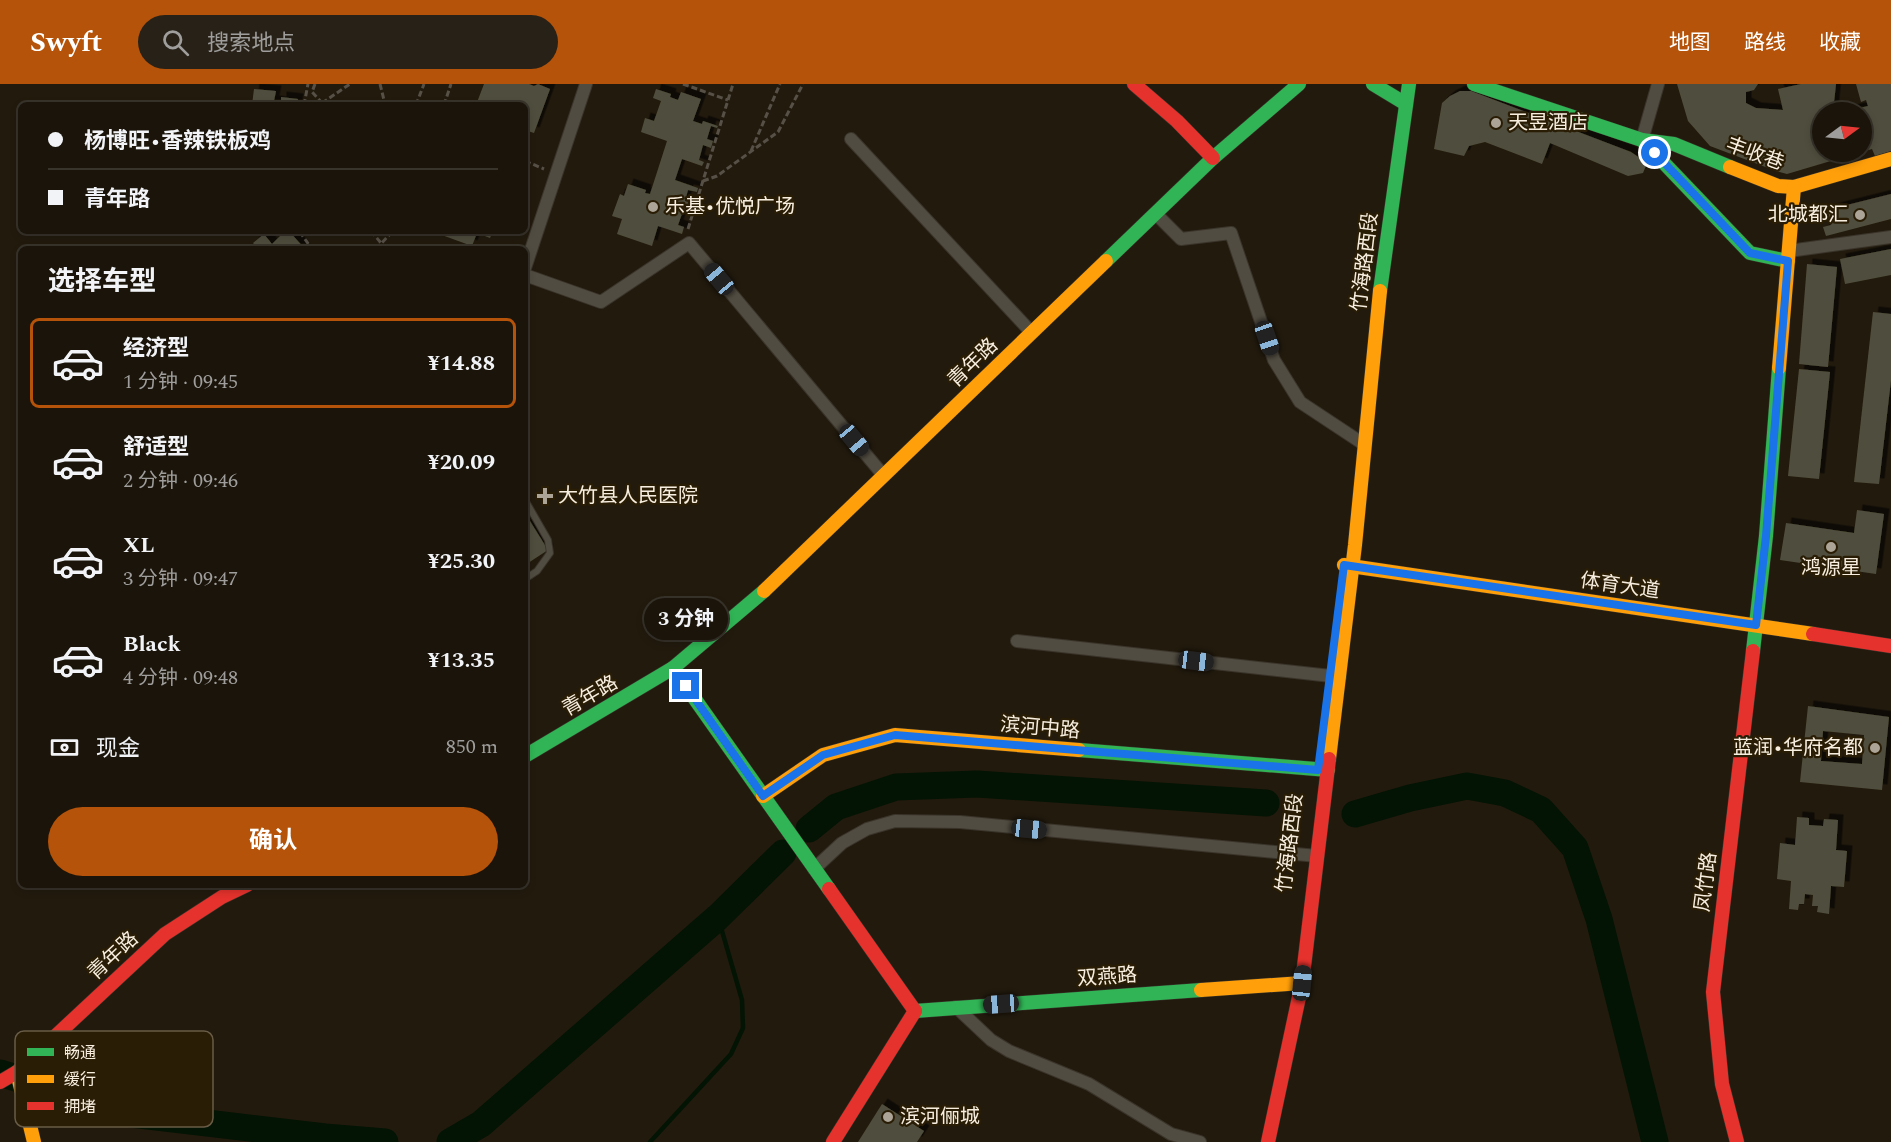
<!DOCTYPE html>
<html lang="zh">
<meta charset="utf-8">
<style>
:root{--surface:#1a140a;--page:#272118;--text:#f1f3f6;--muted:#9f9e9c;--line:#38332b;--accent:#b45309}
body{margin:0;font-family:Spectral,"Noto Sans SC",serif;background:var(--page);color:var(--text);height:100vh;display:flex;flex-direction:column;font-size:22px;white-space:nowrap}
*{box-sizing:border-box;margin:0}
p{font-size:20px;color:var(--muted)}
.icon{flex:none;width:33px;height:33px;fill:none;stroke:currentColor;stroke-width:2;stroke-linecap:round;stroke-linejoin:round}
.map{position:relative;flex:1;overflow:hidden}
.side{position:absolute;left:18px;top:162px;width:510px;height:642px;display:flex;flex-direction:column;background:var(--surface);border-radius:9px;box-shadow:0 3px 9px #0003,0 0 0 2px var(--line)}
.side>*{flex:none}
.hud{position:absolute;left:18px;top:18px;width:510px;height:132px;border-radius:9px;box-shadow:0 3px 9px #0003,0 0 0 2px var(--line);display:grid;align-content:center;height:132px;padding:0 30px;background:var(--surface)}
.needle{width:39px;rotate:75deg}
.fabs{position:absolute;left:1812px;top:18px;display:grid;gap:12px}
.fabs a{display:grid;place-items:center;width:60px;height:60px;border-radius:50%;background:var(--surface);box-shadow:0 3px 9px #0003,0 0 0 2px var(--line);font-size:30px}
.end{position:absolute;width:27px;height:27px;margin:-14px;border:8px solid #1a73e8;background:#fff;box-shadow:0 0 0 3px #fff}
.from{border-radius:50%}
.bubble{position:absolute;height:42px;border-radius:21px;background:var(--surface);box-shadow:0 3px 9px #0003,0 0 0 2px var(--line);font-size:20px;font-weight:700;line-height:42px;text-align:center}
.car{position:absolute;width:18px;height:36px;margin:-18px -9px;border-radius:8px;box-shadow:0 0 4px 2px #0007;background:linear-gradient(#222 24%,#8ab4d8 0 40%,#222 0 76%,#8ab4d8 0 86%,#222 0)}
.hud b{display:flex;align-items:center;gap:21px;height:57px;font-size:22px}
.hud b+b{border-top:2px solid var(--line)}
.hud i{width:15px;height:15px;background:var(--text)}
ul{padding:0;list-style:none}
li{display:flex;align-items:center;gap:18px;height:90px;margin:0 12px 9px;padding:0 18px;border:3px solid transparent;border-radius:9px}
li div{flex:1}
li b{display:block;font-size:22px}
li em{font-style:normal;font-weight:700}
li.active{border-color:var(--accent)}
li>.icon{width:54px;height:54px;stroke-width:1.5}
h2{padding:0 30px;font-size:27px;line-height:72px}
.pay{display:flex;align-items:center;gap:15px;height:66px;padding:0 30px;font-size:22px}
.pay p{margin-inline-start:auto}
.primary-button{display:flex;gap:12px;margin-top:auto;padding:12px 30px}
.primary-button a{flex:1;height:69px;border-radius:36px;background:var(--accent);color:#fff;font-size:24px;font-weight:700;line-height:69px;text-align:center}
header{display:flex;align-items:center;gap:36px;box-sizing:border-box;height:84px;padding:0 30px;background:var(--accent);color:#fff}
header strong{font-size:28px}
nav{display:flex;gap:33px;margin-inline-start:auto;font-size:21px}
.search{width:420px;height:54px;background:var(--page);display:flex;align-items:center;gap:15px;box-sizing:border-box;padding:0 21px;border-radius:33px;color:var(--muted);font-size:22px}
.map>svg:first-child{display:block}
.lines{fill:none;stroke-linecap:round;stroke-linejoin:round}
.stream{stroke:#031404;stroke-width:4.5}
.river{stroke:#031404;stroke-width:27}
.building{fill:#504e3c;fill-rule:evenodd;filter:url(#shadow)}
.lane-casing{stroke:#3a342b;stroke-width:8}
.street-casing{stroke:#3a342b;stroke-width:14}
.fast-casing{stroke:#3a342b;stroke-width:15}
.slow-casing{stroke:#3a342b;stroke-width:15}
.jam-casing{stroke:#3a342b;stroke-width:15}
.path{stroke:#565047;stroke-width:3;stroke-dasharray:6 3;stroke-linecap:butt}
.lane{stroke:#514c41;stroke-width:6}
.street{stroke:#514c41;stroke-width:12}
.fast{stroke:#30b455;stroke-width:14}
.slow{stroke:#ff9f0a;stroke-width:14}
.jam{stroke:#e5322d;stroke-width:14}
.route{stroke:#1a73e8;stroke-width:8}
.poi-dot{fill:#aca496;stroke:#2a1d05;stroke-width:2}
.labels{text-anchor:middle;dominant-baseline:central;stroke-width:4.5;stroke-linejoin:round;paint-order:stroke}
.poi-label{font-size:20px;fill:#f7eedf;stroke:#2a1d05;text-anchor:start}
.street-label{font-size:20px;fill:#f7eedf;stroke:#2a1d05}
.key{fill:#2a1d05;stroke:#685c46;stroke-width:1.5}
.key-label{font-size:16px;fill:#f7eedf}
</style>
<header>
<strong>Swyft</strong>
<div class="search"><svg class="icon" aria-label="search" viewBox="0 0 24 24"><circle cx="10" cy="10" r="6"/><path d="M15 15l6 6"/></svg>搜索地点</div>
<nav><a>地图</a><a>路线</a><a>收藏</a></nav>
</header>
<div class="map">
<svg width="1891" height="1058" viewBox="0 0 1891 1058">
<defs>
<filter id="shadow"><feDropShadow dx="5.5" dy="-5.5" stdDeviation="0" flood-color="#0009"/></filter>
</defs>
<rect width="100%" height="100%" fill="#221a0d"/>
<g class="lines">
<path class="stream" d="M650,1058L731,970L743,944L742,916L718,833"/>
<g class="river">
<path d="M1355,730L1410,714L1467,702L1505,709L1541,726L1575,764L1599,835L1655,1058"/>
<path d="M809,745L836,723L896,703L977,700L1266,719"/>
<path d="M0,989L131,1030L325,1053L385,1058"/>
<path d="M450,1058L481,1040L718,833L783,769"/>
</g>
</g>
<g class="building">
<path d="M484,0H529L534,2L538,0L550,5L534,49L525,46V21H476Z"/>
<path d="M1677,0H1758L1754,6L1746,8V19L1756,24L1783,26L1778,5L1801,0H1836L1833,28H1822V68H1861L1787,90L1776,87L1710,62L1688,37Z"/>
<path d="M1856,0H1891V67L1875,72L1872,65L1862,68V28H1842L1868,22L1866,16L1861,18Z"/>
<path d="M254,5L276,7L274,17L281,18V13L298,15L297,21H252Z"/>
<path d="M656,5L671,10L670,13L678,16L681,8L701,15L693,37L702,40L703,37L718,42L717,44L711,42L707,55L713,57L711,64L703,61L699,76L704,78L702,82L682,75L675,96L698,104L697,108L688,106L685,117L693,119L690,129L683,127L678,141L684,143L682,150L658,142L652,162L617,150L622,135L612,132L620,110L624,112L628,100L646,106L645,109L650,110L667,57L641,48L645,34L654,37L661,17L653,14Z"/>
<path d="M1460,7H1471L1631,68L1647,79L1643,89L1628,92L1550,59L1542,80L1485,58L1469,62L1464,72L1434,65L1442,19L1450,12Z"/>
<path d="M1891,110V135L1826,152L1823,143L1831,141L1827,126Z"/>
<path d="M285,147H289L305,165H258L253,159L264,150L272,160Z"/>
<path d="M440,147H493L490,154L477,149L472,162L439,150Z"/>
<path d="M1891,165V191L1845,200L1840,175Z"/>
<path d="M1807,180L1837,183L1828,283L1799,280Z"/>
<path d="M1873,228L1891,230V296L1879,400L1854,398Z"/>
<path d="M1799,285L1830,288L1819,395L1788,392Z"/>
<path d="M1857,426L1884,430L1876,490L1780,476L1786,439L1854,449Z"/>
<path d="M525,429L548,466L525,481Z"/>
<path d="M1808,622L1889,633L1882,706L1800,698ZM1823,647L1864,651L1862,680L1821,677Z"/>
<path d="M1797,733L1809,734V741L1823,742L1824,735L1838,736L1836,766L1847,767L1844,803L1831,802L1829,830L1817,828L1818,822H1812L1813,811L1805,810L1804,820H1799L1798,826L1789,825L1791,797L1777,795L1780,759L1795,761Z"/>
<path d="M882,1020L924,1047L917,1058H858Z"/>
</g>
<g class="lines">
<g class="lane-casing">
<path id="lane" d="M525,416L548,456L550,469L537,487L525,495"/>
</g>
<g class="street-casing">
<g id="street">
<path d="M851,55L1032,249"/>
<path d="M1642,56L1658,0"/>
<path d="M1156,130L1181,155L1231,149L1274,276L1300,318L1365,361"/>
<path d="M1789,167L1891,153"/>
<path d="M525,184L586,0"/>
<path d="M525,191L601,218L689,159L884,392"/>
<path d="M1017,557L1340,593"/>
<path d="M814,785L842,759L867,745L895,737L960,738L1317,772"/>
<path d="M956,923L991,956L1009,967L1089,1000L1171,1050L1200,1058"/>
</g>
</g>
<g class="fast-casing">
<g id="fast">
<path d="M1373,0L1406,20"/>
<path d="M1474,0L1642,56L1674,60L1730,83"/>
<path d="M1642,56L1750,169L1788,177"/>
<path d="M1106,177L1213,74L1299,0"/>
<path d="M1380,207L1409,0"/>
<path d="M1753,567L1766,452L1779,284"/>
<path d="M673,584L829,805"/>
<path d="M1079,666L1328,686"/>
<path d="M525,672L673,584L764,507"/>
<path d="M915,927L1201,906"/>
</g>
</g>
<g class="slow-casing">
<g id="slow">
<path d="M1730,83L1778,102L1794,103L1891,75"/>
<path d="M1779,284L1794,103"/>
<path d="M1344,481L1813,550"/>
<path d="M764,507L1106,177"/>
<path d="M1329,675L1355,461L1380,207"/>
<path d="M763,712L823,671L895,651L1079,666"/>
<path d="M1201,906L1302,899"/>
<path d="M17,988L34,1058"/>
</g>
</g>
<g class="jam-casing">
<g id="jam">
<path d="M1134,0L1177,37L1213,74"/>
<path d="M1813,550L1891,562"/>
<path d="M829,805L915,927"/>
<path d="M0,998L17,988L165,850L222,813L247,801"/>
<path d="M833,1058L915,927"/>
<path d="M1268,1058L1302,899L1329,675"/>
<path d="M1737,1058L1722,1000L1713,908L1753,567"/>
</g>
</g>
<g class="path">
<path d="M315,0L312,8L324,21"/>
<path d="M380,0L385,20L387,21"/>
<path d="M683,0L728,16"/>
<path d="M322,19L350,0"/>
<path d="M304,21L308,0"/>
<path d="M416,21L424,0"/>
<path d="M444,21L451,0"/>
<path d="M751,67L780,0"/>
<path d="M525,77L544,85"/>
<path d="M703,97L717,92L778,48L803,0"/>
<path d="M688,145L733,0"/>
<path d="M302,147V151L312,165"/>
<path d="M371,147L381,159"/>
<path d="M376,165L393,147"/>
</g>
<use href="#lane" class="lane"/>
<use href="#street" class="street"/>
<use href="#fast" class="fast"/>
<use href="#slow" class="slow"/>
<use href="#jam" class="jam"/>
</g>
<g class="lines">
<path class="route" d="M686,602L763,712L823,671L895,651L1318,686L1344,481L1756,541L1766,452L1788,177L1750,169L1655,69"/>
</g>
<g class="poi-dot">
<circle cx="1496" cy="39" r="6"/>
<circle cx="653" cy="123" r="6"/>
<circle cx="1860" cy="131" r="6"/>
<path d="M542 403h6v6h6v6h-6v6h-6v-6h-6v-6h6z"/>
<circle cx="1831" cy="463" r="6"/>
<circle cx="1875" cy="664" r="6"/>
<circle cx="888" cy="1033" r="6"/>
</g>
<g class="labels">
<g class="poi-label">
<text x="1508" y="39">天昱酒店</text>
<text x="665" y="123">乐基•优悦广场</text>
<text x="1848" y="131" text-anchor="end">北城都汇</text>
<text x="558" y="412">大竹县人民医院</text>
<text x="1831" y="484" text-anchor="middle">鸿源星</text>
<text x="1863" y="664" text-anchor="end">蓝润•华府名都</text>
<text x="900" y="1033">滨河俪城</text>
</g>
<g class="street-label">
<text transform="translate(1755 70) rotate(20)">丰收巷</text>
<text transform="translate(1365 178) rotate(-83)">竹海路西段</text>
<text transform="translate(973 279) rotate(-44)">青年路</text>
<text transform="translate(1620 502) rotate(8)">体育大道</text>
<text transform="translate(590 612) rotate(-30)">青年路</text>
<text transform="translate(1040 644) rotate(5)">滨河中路</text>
<text transform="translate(1290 759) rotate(-83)">竹海路西段</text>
<text transform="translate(1706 798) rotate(-83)">凤竹路</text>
<text transform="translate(113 872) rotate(-43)">青年路</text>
<text transform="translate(1107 893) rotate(-4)">双燕路</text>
</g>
</g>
<rect x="15" y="947" width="198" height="96" rx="9" class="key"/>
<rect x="27" y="964" width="27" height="8" fill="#30b455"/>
<rect x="27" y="991" width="27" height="8" fill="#ff9f0a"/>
<rect x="27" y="1018" width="27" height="8" fill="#e5322d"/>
<g class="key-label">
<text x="64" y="974">畅通</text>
<text x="64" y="1001">缓行</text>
<text x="64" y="1028">拥堵</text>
</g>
</svg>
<div class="fabs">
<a><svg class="needle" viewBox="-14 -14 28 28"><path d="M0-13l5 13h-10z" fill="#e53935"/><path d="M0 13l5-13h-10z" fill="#9f9e9c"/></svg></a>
</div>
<i class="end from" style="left:1655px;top:69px"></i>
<i class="end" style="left:686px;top:602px"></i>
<div class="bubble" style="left:644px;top:514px;width:84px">3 分钟</div>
<i class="car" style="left:719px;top:195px;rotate:320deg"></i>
<i class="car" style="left:1267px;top:254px;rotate:161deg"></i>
<i class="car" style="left:854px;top:356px;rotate:140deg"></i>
<i class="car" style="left:1196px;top:577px;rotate:97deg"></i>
<i class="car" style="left:1029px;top:745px;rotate:96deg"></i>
<i class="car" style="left:1302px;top:899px;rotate:6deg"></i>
<i class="car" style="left:1001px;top:920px;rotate:266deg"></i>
<div class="hud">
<b><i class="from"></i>杨博旺•香辣铁板鸡</b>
<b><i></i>青年路</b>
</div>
<section class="side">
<h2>选择车型</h2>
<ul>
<li class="active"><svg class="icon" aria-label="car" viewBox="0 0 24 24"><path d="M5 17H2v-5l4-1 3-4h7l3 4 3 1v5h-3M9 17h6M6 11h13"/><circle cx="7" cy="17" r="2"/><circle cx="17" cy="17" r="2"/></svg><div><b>经济型</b><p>1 分钟 · 09:45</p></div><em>¥14.88</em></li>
<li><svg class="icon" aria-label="car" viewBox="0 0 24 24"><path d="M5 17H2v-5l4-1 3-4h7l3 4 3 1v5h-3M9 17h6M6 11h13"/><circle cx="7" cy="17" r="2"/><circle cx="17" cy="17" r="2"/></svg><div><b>舒适型</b><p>2 分钟 · 09:46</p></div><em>¥20.09</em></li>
<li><svg class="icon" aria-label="car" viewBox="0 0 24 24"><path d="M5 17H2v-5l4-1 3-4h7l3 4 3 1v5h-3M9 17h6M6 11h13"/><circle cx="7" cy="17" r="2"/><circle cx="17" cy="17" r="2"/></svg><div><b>XL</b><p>3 分钟 · 09:47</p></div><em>¥25.30</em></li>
<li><svg class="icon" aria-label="car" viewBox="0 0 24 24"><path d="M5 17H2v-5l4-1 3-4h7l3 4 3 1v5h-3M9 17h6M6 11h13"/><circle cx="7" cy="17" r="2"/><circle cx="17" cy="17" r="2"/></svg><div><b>Black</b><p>4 分钟 · 09:48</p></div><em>¥13.35</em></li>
</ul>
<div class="pay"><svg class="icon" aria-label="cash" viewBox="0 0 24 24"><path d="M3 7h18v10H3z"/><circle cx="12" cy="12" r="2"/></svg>现金<p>850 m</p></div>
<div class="primary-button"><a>确认</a></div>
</section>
</div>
